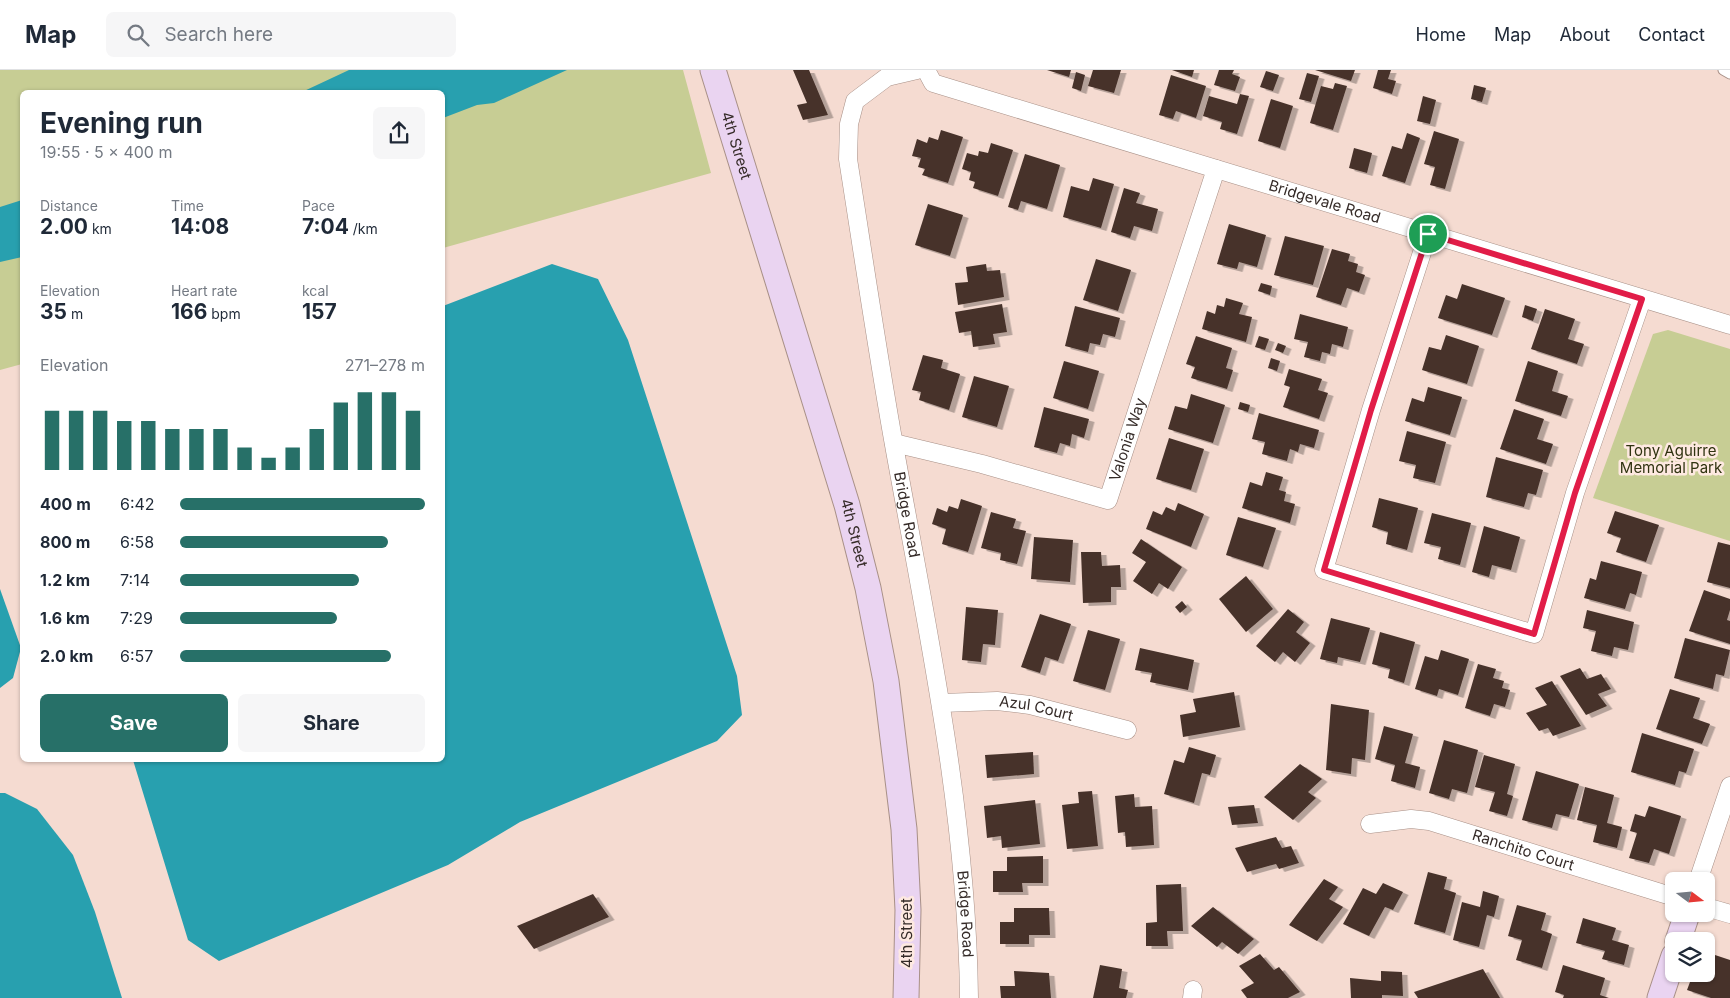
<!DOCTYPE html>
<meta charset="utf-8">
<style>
body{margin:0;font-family:Inter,sans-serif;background:#f6f6f7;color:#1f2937;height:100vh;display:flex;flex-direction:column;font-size:19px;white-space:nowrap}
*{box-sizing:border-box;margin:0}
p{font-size:16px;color:#747a83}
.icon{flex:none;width:28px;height:28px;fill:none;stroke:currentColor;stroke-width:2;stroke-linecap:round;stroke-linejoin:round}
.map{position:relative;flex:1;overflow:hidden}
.panel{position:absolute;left:20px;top:20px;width:425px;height:672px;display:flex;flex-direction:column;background:#fff;border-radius:8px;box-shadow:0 1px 4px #0004}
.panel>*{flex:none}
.needle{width:32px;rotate:106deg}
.controls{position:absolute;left:1665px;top:802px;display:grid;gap:10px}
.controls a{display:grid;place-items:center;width:50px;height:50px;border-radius:8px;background:#fff;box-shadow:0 1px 4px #0004;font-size:25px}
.pin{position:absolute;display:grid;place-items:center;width:42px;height:42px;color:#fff;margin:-21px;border:2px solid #fff;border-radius:50%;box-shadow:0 1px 5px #0007}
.round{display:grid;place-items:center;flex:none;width:52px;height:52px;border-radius:8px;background:#f6f6f7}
.summary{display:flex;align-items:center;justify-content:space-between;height:85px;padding:0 20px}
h1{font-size:28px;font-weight:700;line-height:38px}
.figures{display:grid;grid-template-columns:repeat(3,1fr);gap:8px;height:85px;padding:5px 20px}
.figures div{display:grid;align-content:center}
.figures b{font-size:21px;font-weight:700}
.figures small{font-size:14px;font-weight:400}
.figures p{font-size:14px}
.chart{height:140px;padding:10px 20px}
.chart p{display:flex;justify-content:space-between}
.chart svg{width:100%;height:90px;margin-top:5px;stroke:#277068;stroke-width:6}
.button{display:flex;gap:10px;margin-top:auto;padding:10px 20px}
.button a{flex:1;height:58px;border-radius:8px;background:#277068;color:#fff;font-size:20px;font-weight:700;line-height:58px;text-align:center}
.button a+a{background:#f6f6f7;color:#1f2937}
ul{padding:0 20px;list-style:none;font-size:16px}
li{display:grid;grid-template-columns:80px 60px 1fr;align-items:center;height:38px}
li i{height:12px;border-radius:6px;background:#277068}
header{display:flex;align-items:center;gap:30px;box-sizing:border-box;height:70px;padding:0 25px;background:#fff;border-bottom:1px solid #e0e1e3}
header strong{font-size:24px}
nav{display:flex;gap:28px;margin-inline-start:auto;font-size:18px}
.search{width:350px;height:45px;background:#f6f6f7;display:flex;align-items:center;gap:12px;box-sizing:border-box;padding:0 18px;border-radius:8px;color:#747a83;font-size:19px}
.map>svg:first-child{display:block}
</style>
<header>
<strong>Map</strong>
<div class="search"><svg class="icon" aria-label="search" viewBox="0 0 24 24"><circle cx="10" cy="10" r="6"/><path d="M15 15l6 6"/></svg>Search here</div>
<nav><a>Home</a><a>Map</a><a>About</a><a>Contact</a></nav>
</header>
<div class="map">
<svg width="1730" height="928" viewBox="0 0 1730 928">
<defs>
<filter id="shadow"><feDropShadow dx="5.5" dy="3" stdDeviation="0" flood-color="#0004"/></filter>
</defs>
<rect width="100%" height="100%" fill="#f5dbd1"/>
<g fill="#c7cd94">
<path d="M0 0H683L711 103 443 178 442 22H22V294L0 300Z"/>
<path d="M1668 260 1730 279V471L1593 428 1653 264Z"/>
</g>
<g fill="#28a0af">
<path d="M349 0H567L494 33 477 35 443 48 442 22H302Z"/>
<path d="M22 130V187L0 192V137Z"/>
<path d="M552 194 598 209 628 270 737 606 742 645 717 671 520 752 448 795 219 891 188 870 133 690H442L443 236Z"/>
<path d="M0 519 21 578 13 608 0 618Z"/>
<path d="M0 723H5L37 739 73 785 95 842 122 928H0Z"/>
</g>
<g fill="#47332b" filter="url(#shadow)">
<path d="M793 0H809L828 45 803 50 797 35 807 33Z"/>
<path d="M1047 0H1071L1069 7Z"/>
<path d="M1093 0H1121L1114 23 1088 16Z"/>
<path d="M1172 0H1194L1192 7Z"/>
<path d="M1219 0H1234L1232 4 1240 7 1235 21 1214 15Z"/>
<path d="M1315 0H1355L1351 11Z"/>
<path d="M1378 0H1391L1388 9 1396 11 1392 24 1373 18Z"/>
<path d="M1266 1 1279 5 1273 21 1260 17Z"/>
<path d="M1076 2 1085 5 1081 21 1072 18Z"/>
<path d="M1307 3 1319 6 1311 32 1299 29Z"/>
<path d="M1171 5 1206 16 1196 48 1176 41 1173 49 1159 45Z"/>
<path d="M1335 13 1347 16 1333 60 1310 53 1321 16 1333 19Z"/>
<path d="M1474 15 1486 18 1482 32 1471 29Z"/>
<path d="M1240 24 1249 26 1237 64 1220 59 1222 52 1203 46 1209 26 1237 34Z"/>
<path d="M1423 26 1436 30 1430 54 1417 51Z"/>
<path d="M1271 29 1293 36 1280 78 1258 71Z"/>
<path d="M941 60 963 67 948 113 922 105 925 99 918 97 921 88 912 86 917 69 927 73 929 67 938 70Z"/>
<path d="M1434 61 1459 69 1445 119 1430 115 1435 97 1424 94Z"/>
<path d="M1407 63 1420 68 1405 113 1382 106 1392 76 1402 79Z"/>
<path d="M991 73 1013 80 998 126 973 118 975 112 969 110 971 102 962 99 967 83 978 86 979 81 988 83Z"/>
<path d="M1354 78 1372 83 1367 103 1349 98Z"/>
<path d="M1025 84 1060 95 1047 139 1021 131 1018 140 1008 137Z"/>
<path d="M1093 108 1114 114 1101 158 1063 147 1071 116 1089 121Z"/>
<path d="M1124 118 1140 123 1136 133 1158 139 1152 161 1134 156 1130 168 1111 162Z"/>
<path d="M928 134 963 145 950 186 915 175Z"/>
<path d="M1229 154 1266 165 1257 197 1239 192 1237 199 1217 194Z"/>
<path d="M1285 166 1324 176 1313 215 1274 205Z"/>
<path d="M1332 179 1350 184 1348 191 1358 194 1356 202 1365 205 1359 222 1347 218 1341 235 1316 227Z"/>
<path d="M1096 189 1131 200 1118 241 1083 230Z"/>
<path d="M986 194 987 201 1000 200 1004 227 958 235 955 213 968 212 966 197Z"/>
<path d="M1261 213 1272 216 1270 225 1258 221Z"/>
<path d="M1462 214 1505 228 1492 265 1438 248 1446 225 1457 229Z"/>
<path d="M1226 228 1243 233 1239 244 1252 247 1246 272 1202 259 1207 241 1215 244 1217 235 1224 237Z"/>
<path d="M1002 234 1007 262 993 264 995 274 973 277 971 261 959 263 955 242Z"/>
<path d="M1525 235 1537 239 1533 251 1522 247Z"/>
<path d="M1075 236 1120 248 1115 267 1103 264 1100 275 1090 273 1088 282 1065 276Z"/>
<path d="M1545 239 1575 249 1568 269 1584 274 1577 294 1531 279Z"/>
<path d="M1300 244 1348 257 1343 277 1332 274 1330 284 1322 282 1320 291 1304 287 1308 272 1294 269Z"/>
<path d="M1446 265 1479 276 1467 314 1422 300 1429 277 1441 280Z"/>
<path d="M1196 266 1232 278 1226 298 1233 300 1227 319 1191 308 1195 297 1186 294Z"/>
<path d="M1259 266 1269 269 1265 280 1255 277Z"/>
<path d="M1278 273 1286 276 1283 283 1275 280Z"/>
<path d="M923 285 943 290 941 298 960 304 949 340 919 330 921 322 912 320Z"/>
<path d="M1271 288 1280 291 1277 301 1268 298Z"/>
<path d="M1064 291 1099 301 1088 339 1053 328Z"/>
<path d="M1528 291 1558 301 1552 321 1568 326 1561 346 1515 331Z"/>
<path d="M1289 299 1322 309 1318 320 1328 323 1319 349 1283 337 1290 317 1284 315Z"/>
<path d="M974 306 1009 316 997 357 962 347Z"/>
<path d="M1428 317 1462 327 1450 365 1405 351 1412 328 1424 332Z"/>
<path d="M1191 324 1225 335 1213 373 1168 359 1175 336 1187 339Z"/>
<path d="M1240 332 1250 335 1248 342 1238 339Z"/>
<path d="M1044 337 1089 349 1084 368 1072 364 1070 376 1060 373 1057 383 1034 377Z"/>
<path d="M1514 339 1544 349 1537 369 1553 374 1546 394 1500 379Z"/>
<path d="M1259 343 1319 360 1314 378 1300 374 1298 382 1290 379 1287 391 1262 384 1265 372 1252 369Z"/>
<path d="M1407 361 1446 372 1435 413 1413 408 1416 395 1399 391Z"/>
<path d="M1169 368 1204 379 1191 420 1156 409Z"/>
<path d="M1496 387 1543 400 1536 425 1528 423 1524 437 1486 427Z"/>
<path d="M1266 402 1283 407 1279 420 1286 422 1284 431 1295 434 1290 453 1242 438 1250 412 1262 416Z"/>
<path d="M1379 428 1418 438 1407 480 1386 474 1388 462 1372 457Z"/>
<path d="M961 429 982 436 968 482 942 474 946 459 932 454 937 438 947 442 949 436 958 439Z"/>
<path d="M1178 433 1204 444 1191 477 1146 459 1153 441 1162 445 1166 437 1175 441Z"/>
<path d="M1615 441 1659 455 1646 492 1616 482 1621 468 1607 463Z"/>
<path d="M991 442 1016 449 1013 458 1026 461 1017 494 1000 490 1001 483 981 478Z"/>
<path d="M1432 443 1471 453 1460 495 1438 489 1441 477 1424 473Z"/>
<path d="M1238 447 1276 458 1263 497 1226 485Z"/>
<path d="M1484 456 1520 467 1511 500 1492 495 1489 507 1472 502Z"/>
<path d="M1034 467 1073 470 1070 512 1031 509Z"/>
<path d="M1141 469 1182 497 1168 519 1159 513 1152 524 1133 511 1146 492 1132 483Z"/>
<path d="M1718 472 1730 475V518L1707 512Z"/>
<path d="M1081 482H1101L1102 496 1120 495 1121 517H1111V532L1083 533Z"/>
<path d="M1601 491 1642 502 1636 525 1630 523 1625 539 1584 528 1590 508 1596 510Z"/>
<path d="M1246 506 1273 539 1246 562 1219 529Z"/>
<path d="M1704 520 1730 529V540L1727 550 1730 551V574L1689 561Z"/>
<path d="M1182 531 1187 537 1180 543 1175 537Z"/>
<path d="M966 537 998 540 995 575 983 574 981 592 962 590Z"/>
<path d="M1288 539 1304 552 1296 562 1310 573 1295 592 1283 582 1275 592 1256 576Z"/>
<path d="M1587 540 1634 552 1628 580 1614 577 1612 586 1591 581 1596 561 1583 558Z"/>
<path d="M1040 544 1071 554 1058 591 1045 587 1040 603 1021 597Z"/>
<path d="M1331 548 1370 558 1360 592 1338 587 1337 593 1320 589Z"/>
<path d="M1088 560 1120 569 1105 620 1073 611Z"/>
<path d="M1380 562 1415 572 1404 613 1388 608 1390 599 1372 594Z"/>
<path d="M1685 568 1730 580 1724 606 1716 604 1713 619 1674 608Z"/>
<path d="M1140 578 1194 590 1188 620 1150 612 1152 603 1135 600Z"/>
<path d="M1441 580 1469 589 1458 625 1439 619 1437 626 1415 619 1425 586 1438 590Z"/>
<path d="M1478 594 1496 599 1493 608 1504 611 1502 618 1510 620 1505 637 1494 634 1490 646 1465 638Z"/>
<path d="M1580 598 1587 609 1601 604 1611 619 1598 624 1607 636 1586 645 1560 606Z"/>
<path d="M1552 611 1581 656 1553 666 1548 658 1539 661 1526 643 1547 635 1535 618Z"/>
<path d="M1670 619 1700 628 1693 648 1710 654 1702 674 1656 659Z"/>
<path d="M1234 622 1240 657 1183 667 1180 645 1196 642 1193 629Z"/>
<path d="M1331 634 1369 640 1365 690 1352 688 1351 704 1326 700Z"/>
<path d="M1384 656 1413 664 1405 693 1420 697 1415 718 1391 711 1395 695 1375 689Z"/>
<path d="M1642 663 1694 679 1686 703 1679 701 1675 715 1631 702Z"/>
<path d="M1444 670 1478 680 1467 723 1452 719 1449 729 1429 723Z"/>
<path d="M1189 677 1216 685 1210 705 1202 703 1194 733 1164 724 1174 690 1184 693Z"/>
<path d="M1033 682 1034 704 987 708 985 685Z"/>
<path d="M1484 685 1515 694 1507 724 1513 726 1507 746 1489 741 1495 722 1475 717Z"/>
<path d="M1300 694 1322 709 1308 722 1316 728 1293 750 1264 727Z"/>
<path d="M1536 701 1579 714 1569 747 1556 744 1552 758 1522 750Z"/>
<path d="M1585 717 1614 725 1607 753 1622 757 1617 778 1593 772 1597 755 1577 750Z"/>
<path d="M1092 721 1098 776 1067 779 1062 735 1079 733 1078 722Z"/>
<path d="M1134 724 1135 737 1152 736 1154 775 1126 777 1125 762 1118 763 1115 726Z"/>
<path d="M1035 730 1040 774 1002 778 1001 766 987 768 984 736Z"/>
<path d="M1254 735 1258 753 1232 755 1228 737Z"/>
<path d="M1649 736 1681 746 1669 784 1654 779 1649 793 1629 788 1637 763 1630 761 1635 744 1645 747Z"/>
<path d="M1276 767 1282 778 1291 776 1299 793 1279 799 1276 794 1247 802 1235 778Z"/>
<path d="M1043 786V813H1022L1023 822H993V801H1007V787Z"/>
<path d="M1428 802 1447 807 1444 819 1456 823 1445 863 1414 854Z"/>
<path d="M1324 809 1338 817 1329 829 1343 837 1317 871 1289 855Z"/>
<path d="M1383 813 1403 822 1393 840 1385 837 1369 866 1343 854 1363 818 1376 824Z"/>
<path d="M1181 814 1183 861H1167L1168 876H1146V853L1157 852 1156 815Z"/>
<path d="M1483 821 1499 826 1494 847 1487 845 1479 877 1453 870 1462 832 1480 837Z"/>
<path d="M593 824 609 847 534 879 517 856Z"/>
<path d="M1517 835 1546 843 1541 860 1552 864 1542 898 1516 890 1522 870 1508 866Z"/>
<path d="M1213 837 1254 869 1238 884 1222 872 1217 877 1191 856Z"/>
<path d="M1014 838H1049L1050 865H1029V874H1000V852H1014Z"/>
<path d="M1583 848 1616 858 1612 870 1629 875 1624 895 1602 889 1605 881 1576 873Z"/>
<path d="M1706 882 1730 890V928H1711L1687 920 1693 904H1706Z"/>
<path d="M1260 884 1274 900 1279 897 1300 922 1288 928H1247L1241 920 1254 913 1239 896Z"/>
<path d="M1100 895 1122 899 1119 918 1128 920 1126 928H1093Z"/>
<path d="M1563 895 1605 908 1600 925 1609 928H1563L1564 925 1555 922Z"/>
<path d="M1483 899 1500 928H1418L1414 922Z"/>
<path d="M1014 901 1049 903 1051 928H1001L1000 916H1015Z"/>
<path d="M1381 901 1402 902 1403 926 1382 925V928H1351L1350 908 1381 911Z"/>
</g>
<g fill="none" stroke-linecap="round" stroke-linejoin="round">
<g stroke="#a89087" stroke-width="11">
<path id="lane" d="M1723 0 1730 4"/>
</g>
<g stroke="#a89087" stroke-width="19">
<g id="street">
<path id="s1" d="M917 0 887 7 855 31 849 54 848 89C863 184 877 280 894 375 927 559 967 741 969 928"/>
<path id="s2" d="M926 0 933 13 1730 255"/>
<path d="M1428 164 1371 340 1324 500 1534 564 1575 423 1642 229"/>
<path id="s3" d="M894 373 982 394 1108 430 1216 99"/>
<path id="s4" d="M942 633 997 631 1030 635 1127 660"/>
<path id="s5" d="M1370 754 1411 749 1429 751 1674 827"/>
<path d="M1698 811 1730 716"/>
<path d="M1706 837 1730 844"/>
<path d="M1192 928 1193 920"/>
</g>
</g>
<g stroke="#a89087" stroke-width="27">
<g id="secondary">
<path id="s6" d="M713 0 847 435 868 518 886 611 904 759 908 840 906 928"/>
<path d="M1678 871 1687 844"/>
<path d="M1660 928 1674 886"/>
</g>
</g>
<use href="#lane" stroke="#fff" stroke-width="9"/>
<use href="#street" stroke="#fff" stroke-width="18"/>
<use href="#secondary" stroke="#ead4f1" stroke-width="25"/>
</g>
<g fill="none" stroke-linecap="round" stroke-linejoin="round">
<g stroke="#fff" stroke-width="10">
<path id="route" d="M1428 164 1642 229 1575 423 1534 564 1324 500 1371 340Z"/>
</g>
<use href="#route" stroke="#e11d48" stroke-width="6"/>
</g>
<g text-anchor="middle" stroke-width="5" stroke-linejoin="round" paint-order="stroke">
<g font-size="15" fill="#352b28" stroke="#fee9e1">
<text dy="5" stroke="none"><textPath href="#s6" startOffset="79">4th Street</textPath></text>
<text dy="5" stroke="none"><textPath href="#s2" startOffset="424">Bridgevale Road</textPath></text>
<text dy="5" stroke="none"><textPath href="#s3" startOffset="285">Valonia Way</textPath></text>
<text dy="5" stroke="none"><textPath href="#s1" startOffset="490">Bridge Road</textPath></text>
<text dy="5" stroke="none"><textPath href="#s6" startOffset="484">4th Street</textPath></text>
<text dy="5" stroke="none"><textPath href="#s4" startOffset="95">Azul Court</textPath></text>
<text dy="5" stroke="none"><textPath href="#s5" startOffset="158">Ranchito Court</textPath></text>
<text dy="5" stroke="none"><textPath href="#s1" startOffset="894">Bridge Road</textPath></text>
<text transform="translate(907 863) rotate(-90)" y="5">4th Street</text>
</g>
<g font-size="15" fill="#303311" stroke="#fee9e1">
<text x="1671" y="386">Tony Aguirre<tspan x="1671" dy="17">Memorial Park</tspan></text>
</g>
</g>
</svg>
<div class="controls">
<a><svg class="needle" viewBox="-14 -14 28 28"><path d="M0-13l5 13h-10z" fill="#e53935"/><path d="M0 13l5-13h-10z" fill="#747a83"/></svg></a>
<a><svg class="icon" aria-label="layers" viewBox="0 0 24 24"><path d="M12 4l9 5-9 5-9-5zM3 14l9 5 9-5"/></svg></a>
</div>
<div class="pin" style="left:1428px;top:164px;background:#1e9e55"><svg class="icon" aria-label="arrive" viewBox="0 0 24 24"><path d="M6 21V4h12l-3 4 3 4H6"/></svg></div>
<section class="panel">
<div class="summary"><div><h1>Evening run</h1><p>19:55 · 5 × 400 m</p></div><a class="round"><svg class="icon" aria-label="share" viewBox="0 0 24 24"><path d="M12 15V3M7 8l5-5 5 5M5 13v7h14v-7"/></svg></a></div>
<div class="figures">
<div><p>Distance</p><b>2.00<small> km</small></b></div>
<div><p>Time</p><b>14:08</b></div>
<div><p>Pace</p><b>7:04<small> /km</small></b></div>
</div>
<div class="figures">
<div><p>Elevation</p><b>35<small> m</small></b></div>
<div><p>Heart rate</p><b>166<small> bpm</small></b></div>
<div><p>kcal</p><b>157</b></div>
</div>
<div class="chart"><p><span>Elevation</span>271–278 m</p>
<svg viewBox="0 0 160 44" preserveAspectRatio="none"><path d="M5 44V15M15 44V15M25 44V15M35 44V20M45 44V20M55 44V24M65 44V24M75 44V24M85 44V33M95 44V38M105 44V33M115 44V24M125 44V11M135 44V6M145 44V6M155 44V15"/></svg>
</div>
<ul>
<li><b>400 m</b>6:42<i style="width:100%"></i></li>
<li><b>800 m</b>6:58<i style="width:85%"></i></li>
<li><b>1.2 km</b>7:14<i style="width:73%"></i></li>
<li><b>1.6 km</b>7:29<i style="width:64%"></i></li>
<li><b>2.0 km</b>6:57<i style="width:86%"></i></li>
</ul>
<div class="button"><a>Save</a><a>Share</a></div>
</section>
</div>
